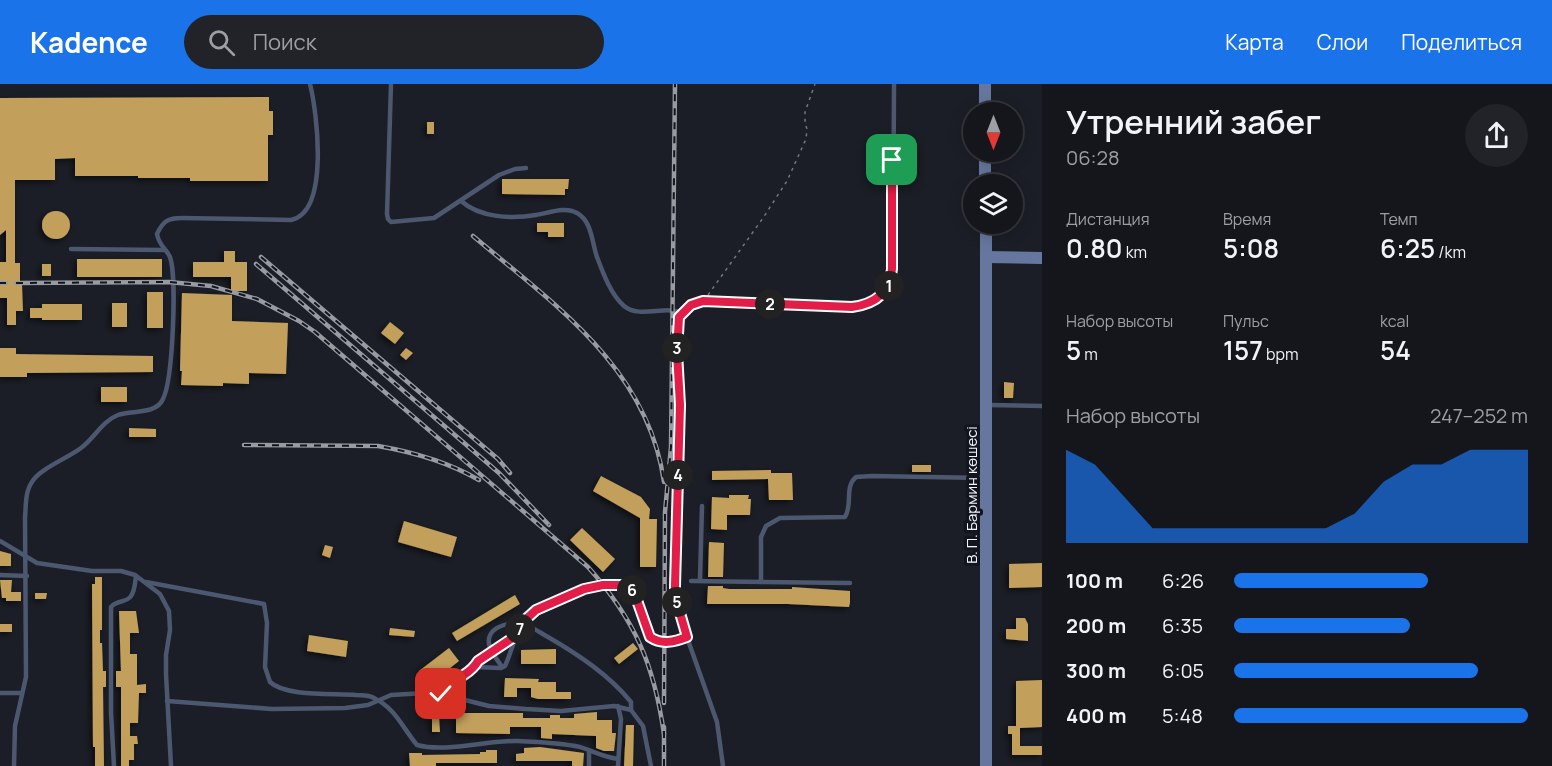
<!DOCTYPE html>
<html lang="ru">
<meta charset="utf-8">
<style>
body{margin:0;font-family:Manrope,sans-serif;background:#212329;color:#f1f3f6;height:100vh;display:flex;flex-direction:column;font-size:22px;white-space:nowrap}
*{box-sizing:border-box;margin:0}
p{font-size:20px;color:#9d9fa3}
.icon{flex:none;width:33px;height:33px;fill:none;stroke:currentColor;stroke-width:2;stroke-linecap:round;stroke-linejoin:round}
.map{position:relative;flex:1;overflow:hidden}
.panel{display:flex;flex-direction:column;background:#14161c;width:510px}
.panel>*{flex:none}
.needle{width:39px;rotate:180deg}
.buttons{position:absolute;left:963px;top:18px;display:grid;gap:12px}
.buttons a{display:grid;place-items:center;width:60px;height:60px;border-radius:50%;background:#14161c;box-shadow:0 3px 15px #0003,0 0 0 2px #33353b;font-size:30px}
.pin{position:absolute;display:grid;place-items:center;width:51px;height:51px;color:#fff;margin:-26px;border-radius:12px;box-shadow:0 3px 9px #0006}
.km{position:absolute;width:30px;height:30px;margin:-15px;border-radius:50%;background:#222;color:#fff;font-size:16px;line-height:30px;text-align:center}
.round{display:grid;place-items:center;flex:none;width:63px;height:63px;border-radius:32px;background:#212329}
.overview{display:flex;align-items:center;justify-content:space-between;height:102px;padding:0 24px}
h1{font-size:33px;font-weight:600;line-height:45px}
.metrics{display:grid;grid-template-columns:repeat(3,1fr);gap:9px;height:102px;padding:6px 24px}
.metrics div{display:grid;align-content:center}
.metrics b{font-size:26px;font-weight:600}
.metrics small{font-size:16px;font-weight:400}
.metrics p{font-size:16px}
.chart{height:168px;padding:12px 24px}
.chart p{display:flex;justify-content:space-between}
.chart svg{width:100%;height:108px;margin-top:6px;fill:#1a73e8;opacity:.7}
ul{padding:0 24px;list-style:none;font-size:20px}
li{display:grid;grid-template-columns:96px 72px 1fr;align-items:center;height:45px}
li i{height:15px;border-radius:8px;background:#1a73e8}
header{display:flex;align-items:center;gap:36px;box-sizing:border-box;height:84px;padding:0 30px;background:#1a73e8;color:#fff}
header strong{font-size:28px}
nav{display:flex;gap:33px;margin-inline-start:auto;font-size:21px}
.search{width:420px;height:54px;background:#212329;display:flex;align-items:center;gap:15px;box-sizing:border-box;padding:0 21px;border-radius:33px;color:#9d9fa3;font-size:22px}
main{display:flex;flex:1;min-height:0}
.map>svg:first-child{display:block}
</style>
<header>
<strong>Kadence</strong>
<div class="search"><svg class="icon" aria-label="search" viewBox="0 0 24 24"><circle cx="10" cy="10" r="6"/><path d="M15 15l6 6"/></svg>Поиск</div>
<nav><a>Карта</a><a>Слои</a><a>Поделиться</a></nav>
</header>
<main>
<div class="map">
<svg width="1042" height="682" viewBox="0 0 1042 682">
<defs>
<filter id="shadow"><feDropShadow dx="-2.5" dy="2.5" stdDeviation="3" flood-color="#0009"/></filter>
</defs>
<rect width="100%" height="100%" fill="#1b1e26"/>
<g fill="#c39f5b" filter="url(#shadow)">
<path d="M269 13V27H273V51H268V97H190V94H138V92H75V74L55 75V96H15V179H20V201L22 200 23 227H16V241H7V214H0V178H6V146L0 151V14Z"/>
<rect x="427" y="38" width="7" height="12"/>
<path d="M502 95H569L568 105H565V111L502 110Z"/>
<circle cx="56" cy="141" r="14"/>
<path d="M537 139H564V153H548V148H537Z"/>
<path d="M224 167H235V178H247V207H231V193H193V178H224Z"/>
<rect x="77" y="175" width="85" height="18"/>
<rect x="42" y="180" width="9" height="12"/>
<rect x="147" y="208" width="16" height="36"/>
<path d="M182 209 232 211V237L288 239 286 290 249 289V300L223 299V302L181 301 182 287H180Z"/>
<rect x="112" y="219" width="15" height="24"/>
<path d="M42 220H82V236H42V234H30V224H42Z"/>
<path d="M390 238 404 249 395 260 381 249Z"/>
<path d="M0 264H16V270L153 272V288L27 289V293H0Z"/>
<path d="M406 264 413 269 406 276 400 271Z"/>
<path d="M1004 298 1014 299 1013 314H1004Z"/>
<rect x="101" y="303" width="26" height="15"/>
<path d="M129 344 156 345V353H129Z"/>
<rect x="912" y="381" width="19" height="7"/>
<path d="M771 386V389H792L793 416H769L768 395 712 396V387Z"/>
<path d="M601 392 641 413 650 425 649 435H657L656 483H640V434L593 407Z"/>
<path d="M729 411H749L748 415H751L750 431H727V446L711 445 712 413 729 414Z"/>
<path d="M404 437 457 453 451 473 398 458Z"/>
<path d="M582 444 615 475 603 488 570 456Z"/>
<path d="M709 458 724 459 723 493H708Z"/>
<path d="M325 461 333 463 330 474 322 471Z"/>
<path d="M0 467 11 470V482H0Z"/>
<path d="M1042 479V503L1009 504V480Z"/>
<path d="M95 493H102V546H100V559H102L103 587H106V603H103L104 682H95V663H93L92 500H95Z"/>
<path d="M0 496H12L11 508H21V517H6V514H2Z"/>
<path d="M708 502H723V504L729 505H792V503L850 507V519L849 523 788 520H707Z"/>
<path d="M35 509H47L46 515H35Z"/>
<path d="M515 511 520 520 457 557 452 549Z"/>
<path d="M119 527H136L139 549H130V570H137V601L146 600V609H139L138 639H130V652H137L138 660H134V676H129V682H121V603H116V587H121Z"/>
<path d="M1016 534H1025L1028 540V557L1006 555V545H1016Z"/>
<rect x="0" y="540" width="12" height="8"/>
<path d="M390 544 415 547 414 553 389 551Z"/>
<path d="M309 551 348 557 346 573 307 567Z"/>
<path d="M633 559 638 565 619 580 614 574Z"/>
<path d="M449 564 459 577 430 600 419 587Z"/>
<path d="M556 565V580H521V566Z"/>
<path d="M505 594 539 595 538 598H556V608H571V615H538L531 613V604H517V613H504Z"/>
<path d="M1042 596V643L1020 644V662H1042V671H1012V650H1008V642H1016V597Z"/>
<path d="M597 628V636H612V649H616L614 667H604L596 664V652L552 650V655L541 654V643H510V650L456 649V629H523V634H550V631H560V634H574V630Z"/>
<path d="M432 631H439L440 648H432Z"/>
<path d="M626 641H634L633 682H624Z"/>
<path d="M540 663 584 669 583 682H572V677H516V670L524 669V664Z"/>
<path d="M486 666H497V679H436V682H410L409 669H422V671L480 670V668H486Z"/>
</g>
<g fill="none" stroke-linecap="round" stroke-linejoin="round">
<path stroke="#74777e" stroke-width="1.5" stroke-dasharray="3 4.5" stroke-linecap="butt" d="M708 211 763 134 787 97 806 55 807 45 805 39V28L815 0"/>
<g stroke="#4c5770" stroke-width="4.5">
<path d="M391 0 387 130 388 135 391 138 434 134 499 91 515 85 526 84"/>
<path d="M461 117C480 134 512 135 536 131 549 129 565 122 577 129 592 137 592 159 597 173 603 189 611 211 624 222 640 235 665 221 682 229"/>
<path d="M71 165 165 166"/>
<path d="M988 321 1042 322"/>
<path d="M0 457 37 479 92 487H121L135 491 160 510 169 527 170 546 166 571V590L171 682"/>
<path d="M0 491 27 492"/>
<path d="M700 496 702 422"/>
<path d="M691 497 850 499"/>
<path d="M146 498 264 520 267 539 265 583 270 598C286 613 334 609 356 611 361 611 369 611 374 614 396 625 402 643 417 661 447 669 486 656 518 657 534 658 569 659 583 664 595 668 604 673 618 675"/>
<path d="M761 498V453L766 442 780 434 845 433C853 421 844 403 856 393L872 392 984 394"/>
<path d="M474 583 478 577 517 551"/>
<path d="M502 583C495 572 482 559 493 547 500 540 515 538 524 540 532 543 541 549 548 553 579 571 609 591 631 618V626"/>
<path d="M430 608 457 596 466 588 474 583 501 584 505 582C512 567 515 548 526 536 541 519 613 487 632 506 643 517 643 539 650 553 662 561 674 558 687 553"/>
<path d="M0 609H21"/>
<path d="M167 617 272 625 345 624 368 621 391 611 426 609 441 610 489 622 526 625 561 627 614 622 631 626 643 642 651 682"/>
<path d="M14 682 15 642 26 593 25 434C26 422 25 408 32 398 39 385 68 374 81 364 94 355 102 337 118 331 132 326 156 331 163 315 173 295 177 193 170 173 166 164 159 162 157 150 163 137 168 134 182 134L291 136C330 128 317 28 310 0"/>
<path d="M114 682 111 628V523C116 516 127 519 131 512 135 507 135 498 136 492"/>
<path d="M589 682V667"/>
<path d="M618 682 621 635 618 622"/>
<path d="M723 682 717 638 689 559 675 512 680 321 677 269 679 233 691 221 703 217 852 223C875 220 890 209 893 185L894 0"/>
</g>
<g stroke="#66779f" stroke-width="12">
<path d="M985 0V28"/>
<path d="M985 68V100"/>
<path d="M986 140V682"/>
<path d="M986 173 1042 174"/>
</g>
<g stroke="#989ba1" stroke-width="4.5">
<g id="rail">
<path d="M473 152C555 221 648 284 664 398"/>
<path d="M261 173 498 375 510 389"/>
<path d="M256 180 499 389 549 441"/>
<path d="M0 199H6"/>
<path d="M16 199 169 198 211 202 257 215 299 237 315 248 588 483C635 536 654 580 664 650"/>
<path d="M244 361 378 362C413 368 448 378 479 396"/>
<path d="M664 619 665 428 671 363 675 0"/>
<path d="M664 682V643"/>
</g>
</g>
<use href="#rail" stroke="#12151d" stroke-width="2" stroke-dasharray="7" stroke-linecap="butt"/>
</g>
<g fill="none" stroke-linecap="round" stroke-linejoin="round">
<g stroke="#fff" stroke-width="12">
<path id="route" d="M441 610 429 609C444 600 469 593 478 577L517 551 525 536 536 526 584 505 603 501H622L634 508 650 553C662 561 674 558 687 553L675 512V502L680 321 677 268 679 233 691 221 703 217 852 223C875 220 890 209 892 185V76"/>
</g>
<use href="#route" stroke="#e11d48" stroke-width="8"/>
</g>
<g text-anchor="middle" stroke-width="6" stroke-linejoin="round" paint-order="stroke">
<g font-size="15" fill="#f2f5fa" stroke="#12151d">
<text transform="translate(972 411) rotate(-90)" y="5">В. П. Бармин көшесі</text>
</g>
</g>
</svg>
<div class="buttons">
<a><svg class="needle" viewBox="-14 -14 28 28"><path d="M0-13l5 13h-10z" fill="#e53935"/><path d="M0 13l5-13h-10z" fill="#9d9fa3"/></svg></a>
<a><svg class="icon" aria-label="layers" viewBox="0 0 24 24"><path d="M12 4l9 5-9 5-9-5zM3 14l9 5 9-5"/></svg></a>
</div>
<div class="pin" style="left:892px;top:76px;background:#1e9e55"><svg class="icon" aria-label="arrive" viewBox="0 0 24 24"><path d="M6 21V4h12l-3 4 3 4H6"/></svg></div>
<div class="pin" style="left:441px;top:610px;background:#d93025"><svg class="icon" aria-label="check" viewBox="0 0 24 24"><path d="M5 12l5 5 9-10"/></svg></div>
<b class="km" style="left:889px;top:202px">1</b>
<b class="km" style="left:770px;top:220px">2</b>
<b class="km" style="left:677px;top:264px">3</b>
<b class="km" style="left:678px;top:391px">4</b>
<b class="km" style="left:677px;top:518px">5</b>
<b class="km" style="left:632px;top:506px">6</b>
<b class="km" style="left:520px;top:545px">7</b>
</div>
<section class="panel">
<div class="overview"><div><h1>Утренний забег</h1><p>06:28</p></div><a class="round"><svg class="icon" aria-label="share" viewBox="0 0 24 24"><path d="M12 15V3M7 8l5-5 5 5M5 13v7h14v-7"/></svg></a></div>
<div class="metrics">
<div><p>Дистанция</p><b>0.80<small> km</small></b></div>
<div><p>Время</p><b>5:08</b></div>
<div><p>Темп</p><b>6:25<small> /km</small></b></div>
</div>
<div class="metrics">
<div><p>Набор высоты</p><b>5<small> m</small></b></div>
<div><p>Пульс</p><b>157<small> bpm</small></b></div>
<div><p>kcal</p><b>54</b></div>
</div>
<div class="chart"><p><span>Набор высоты</span>247–252 m</p>
<svg viewBox="0 0 160 44" preserveAspectRatio="none"><path d="M0 44V6L10 12L20 25L30 38L40 38L50 38L60 38L70 38L80 38L90 38L100 32L110 19L120 12L130 12L140 6L150 6L160 6V44z"/></svg>
</div>
<ul>
<li><b>100 m</b>6:26<i style="width:66%"></i></li>
<li><b>200 m</b>6:35<i style="width:60%"></i></li>
<li><b>300 m</b>6:05<i style="width:83%"></i></li>
<li><b>400 m</b>5:48<i style="width:100%"></i></li>
</ul>
</section>
</main>
